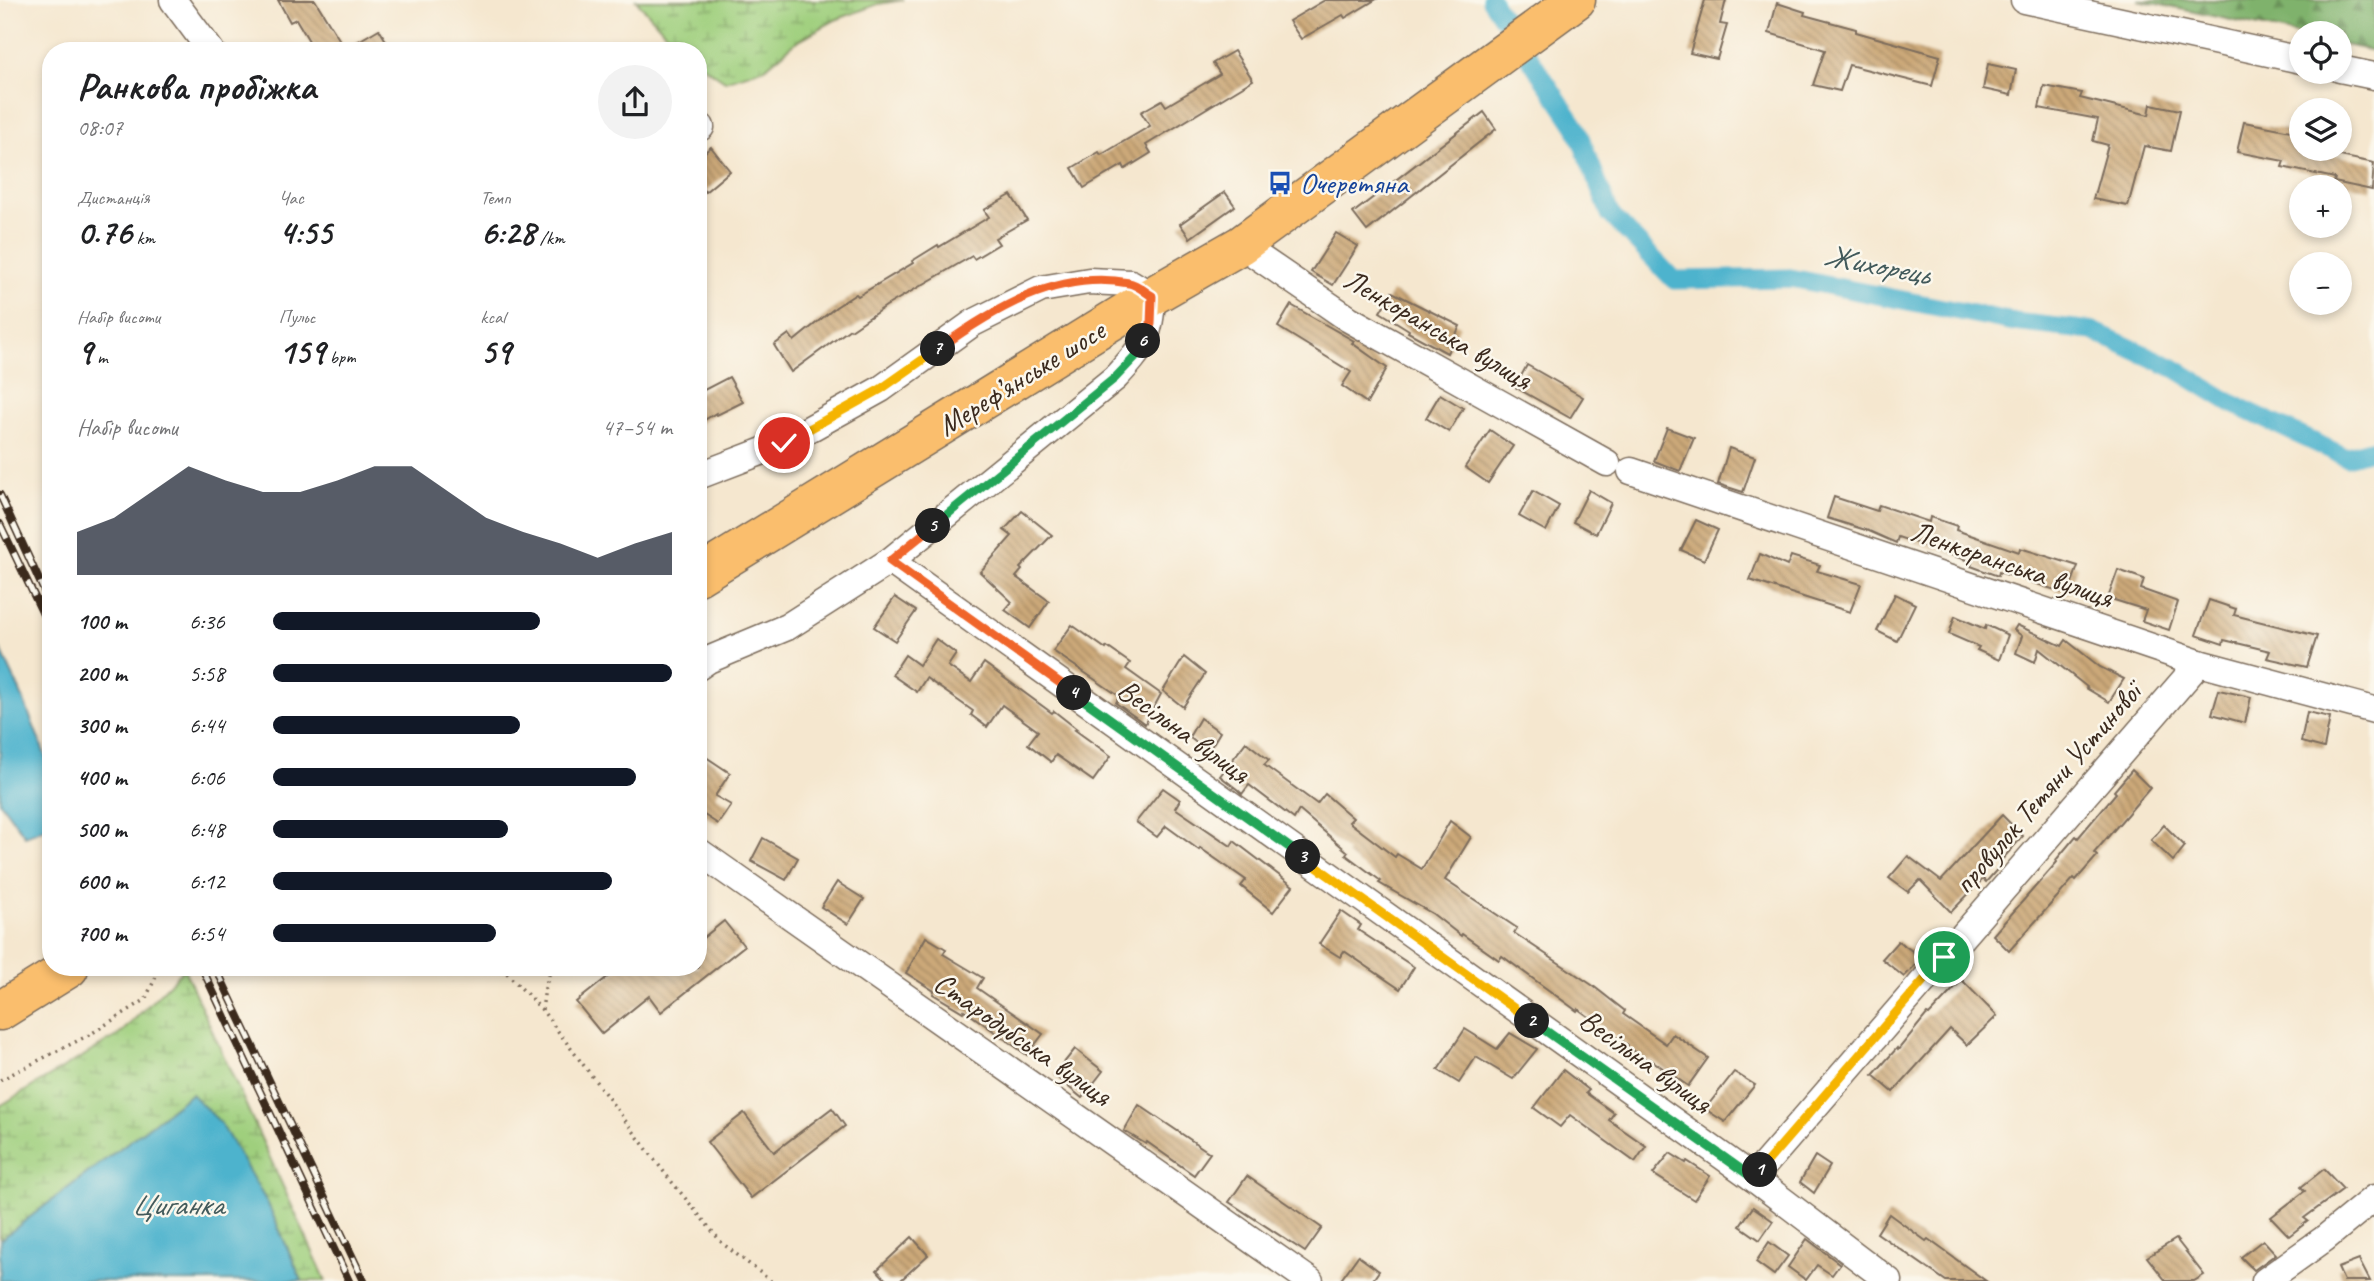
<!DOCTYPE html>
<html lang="uk">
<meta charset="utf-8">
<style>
body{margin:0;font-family:Caveat,sans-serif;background:#f2f2f2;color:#202124;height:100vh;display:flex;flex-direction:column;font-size:26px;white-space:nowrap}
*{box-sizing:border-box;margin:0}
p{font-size:23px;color:#757577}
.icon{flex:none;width:38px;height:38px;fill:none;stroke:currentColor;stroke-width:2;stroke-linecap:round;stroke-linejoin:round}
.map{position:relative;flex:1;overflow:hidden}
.panel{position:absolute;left:42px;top:42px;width:665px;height:934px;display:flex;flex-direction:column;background:#fff;border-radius:28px;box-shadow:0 4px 10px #0003}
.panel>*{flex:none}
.tools{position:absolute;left:2289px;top:21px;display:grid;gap:14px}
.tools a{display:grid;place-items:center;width:63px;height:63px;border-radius:50%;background:#fff;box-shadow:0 4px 10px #0003;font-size:35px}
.pin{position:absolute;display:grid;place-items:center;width:60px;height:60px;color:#fff;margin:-30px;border:4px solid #fff;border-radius:50%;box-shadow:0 2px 7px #0007}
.km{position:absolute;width:35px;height:35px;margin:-18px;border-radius:50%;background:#222;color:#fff;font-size:19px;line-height:35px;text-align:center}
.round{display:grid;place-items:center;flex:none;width:74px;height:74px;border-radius:37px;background:#f2f2f2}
.overview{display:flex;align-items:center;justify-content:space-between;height:119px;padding:0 35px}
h1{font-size:38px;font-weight:600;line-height:52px}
.stats{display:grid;grid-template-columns:repeat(3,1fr);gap:10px;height:119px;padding:7px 35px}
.stats div{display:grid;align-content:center}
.stats b{font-size:35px;font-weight:600}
.stats small{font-size:19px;font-weight:400}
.stats p{font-size:19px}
.chart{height:196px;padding:14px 35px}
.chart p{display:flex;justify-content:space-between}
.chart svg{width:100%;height:126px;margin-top:7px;fill:#111827;opacity:.7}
ul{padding:0 35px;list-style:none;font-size:23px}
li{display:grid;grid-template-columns:112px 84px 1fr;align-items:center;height:52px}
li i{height:18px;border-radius:9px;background:#111827}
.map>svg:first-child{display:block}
</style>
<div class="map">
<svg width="2374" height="1281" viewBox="0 0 2374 1281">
<defs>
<pattern id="forest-firs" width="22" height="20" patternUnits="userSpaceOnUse" patternTransform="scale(1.75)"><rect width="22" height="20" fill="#7fb26c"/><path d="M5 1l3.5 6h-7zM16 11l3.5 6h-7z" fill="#699158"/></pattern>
<pattern id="wetland-marsh" width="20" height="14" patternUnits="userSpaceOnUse" patternTransform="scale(1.75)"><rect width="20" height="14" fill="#9fcf7d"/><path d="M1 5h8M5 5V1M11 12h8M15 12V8" fill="none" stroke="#83a866"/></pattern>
<pattern id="building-back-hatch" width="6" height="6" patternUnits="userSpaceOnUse" patternTransform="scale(1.75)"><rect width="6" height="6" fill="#cca979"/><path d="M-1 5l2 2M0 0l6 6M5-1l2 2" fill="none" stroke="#a78a63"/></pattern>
</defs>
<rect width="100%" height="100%" fill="#fbf7ec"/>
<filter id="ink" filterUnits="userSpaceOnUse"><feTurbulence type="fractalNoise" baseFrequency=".0143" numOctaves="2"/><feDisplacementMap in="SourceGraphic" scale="14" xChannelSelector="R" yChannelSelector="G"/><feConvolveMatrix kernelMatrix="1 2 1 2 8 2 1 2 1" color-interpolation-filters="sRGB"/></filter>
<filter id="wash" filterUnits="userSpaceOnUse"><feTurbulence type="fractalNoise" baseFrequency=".00686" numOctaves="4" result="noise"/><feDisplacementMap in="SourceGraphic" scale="28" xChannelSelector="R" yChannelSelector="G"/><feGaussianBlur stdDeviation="1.57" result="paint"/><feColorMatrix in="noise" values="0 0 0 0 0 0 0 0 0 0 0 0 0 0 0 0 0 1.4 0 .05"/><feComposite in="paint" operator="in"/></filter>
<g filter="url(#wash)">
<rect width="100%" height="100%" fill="#f5e7cf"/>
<path fill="url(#forest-firs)" stroke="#5d6e45" stroke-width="2" d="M2138 0H2374V51L2340 44V33H2301V35Z"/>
<g fill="url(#wetland-marsh)" stroke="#6d7c4e" stroke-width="2">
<path d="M636 0H903L878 4 835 20 797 41 765 68 725 81 698 63V51H682Z"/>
<path d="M184 969 326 1281H302L268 1204 191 1094 0 1240V1106L120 1034Z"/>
</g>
<g fill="#4eb3cd" stroke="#446e76" stroke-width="2">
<path d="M0 648 20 691 51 770V826L25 836 0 802Z"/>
<path d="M191 1094 220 1122 268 1204 302 1281H0V1240Z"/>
</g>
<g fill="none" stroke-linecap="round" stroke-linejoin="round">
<path stroke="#4eb3cd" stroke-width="19" d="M1491 0 1576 127 1610 214 1674 280 1791 278 2014 322 2093 331 2174 368 2231 403 2346 457 2374 449"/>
</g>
<g id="blocks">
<g fill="url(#building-back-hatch)">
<path d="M278 0H315L345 49 379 29 392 51H315L296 19 290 22Z"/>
<path d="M1325 0H1375L1345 18 1343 15 1301 39 1289 21Z"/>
<path d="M1705 0H1726L1720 24 1727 25 1717 59 1690 53Z"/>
<path d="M1777 3 1805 12 1804 15 1856 29V32L1940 56 1932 86 1849 65 1840 91 1813 85 1825 50 1769 33Z"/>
<path d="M1234 51 1253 80 1146 145 1151 153 1125 169 1123 165 1084 188 1072 168 1099 152 1101 155 1150 126 1141 112 1162 100 1166 106 1220 74 1213 63Z"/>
<path d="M1988 64 2016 70 2011 95 1983 89Z"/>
<path d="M2044 86 2082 93 2080 98 2149 115 2151 104 2180 110 2171 151 2144 146 2128 206 2093 199 2108 145 2093 141 2098 119 2039 108Z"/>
<path d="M1484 112 1496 129 1367 231 1353 213Z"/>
<path d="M2244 122 2301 133V149H2316V151L2374 163 2372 190 2334 182 2335 178 2282 167 2284 161 2237 152Z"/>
<path d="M711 147 730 171 705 192 698 184V158Z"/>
<path d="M1225 192 1235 206 1190 238 1180 224Z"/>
<path d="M1011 195 1027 220 995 238 999 244 974 259 972 256 886 306 851 330 850 329 791 372 774 345 789 334 794 341 836 307 856 294 858 296 913 263 912 261 938 245 939 247 989 217 984 210Z"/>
<path d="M1336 233 1358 246 1333 285 1311 272Z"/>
<path d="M1392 292 1460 326 1447 353 1408 332 1409 330 1380 312Z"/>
<path d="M1291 305 1354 341 1352 343 1387 368 1367 403 1342 386 1351 372 1278 327Z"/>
<path d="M1527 365 1583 397 1570 418 1515 387Z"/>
<path d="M729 377 743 402 717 415 716 413 698 424V393Z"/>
<path d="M1440 394 1463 408 1449 432 1426 418Z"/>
<path d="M1667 428 1694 438 1680 471 1654 461Z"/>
<path d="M1490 430 1513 446 1488 483 1465 467Z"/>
<path d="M1729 448 1755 457 1743 492 1718 484Z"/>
<path d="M1589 490 1611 503 1596 534 1573 522Z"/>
<path d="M1533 491 1559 506 1546 531 1519 516Z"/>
<path d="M1834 497 1877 511 1879 505 1929 522 1930 517 1957 526 1956 530 2019 552 2020 548 2078 566 2068 594 1999 572 1998 576 1971 566 1972 562 1898 537 1896 543 1869 531 1827 518Z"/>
<path d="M1022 511 1052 535 1020 568 1022 570 1016 577 1049 601 1030 628 1005 610 1012 602 980 572 1012 536 1004 530Z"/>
<path d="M1696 520 1718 530 1704 560 1681 550Z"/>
<path d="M1760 554 1787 566 1791 556 1820 565 1817 571 1861 584 1850 612 1750 580Z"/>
<path d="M2118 570 2144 579 2141 589 2178 602 2169 630 2142 621 2146 610 2108 598Z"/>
<path d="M1895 594 1915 604 1897 641 1877 631Z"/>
<path d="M895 597 916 611 895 641 874 627Z"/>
<path d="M2209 600 2236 609 2234 615 2317 636 2307 667 2267 658 2270 651 2224 640 2223 644 2196 635Z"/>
<path d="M1955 616 1985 629 1986 625 2008 635 1999 660 1977 650 1979 647 1949 634Z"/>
<path d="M1072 625 1106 649 1107 647 1130 663 1126 669 1161 694 1145 724 1116 703 1119 696 1053 651Z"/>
<path d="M2017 625 2062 646 2066 640 2100 667 2124 679 2109 702 2086 688 2087 687 2039 649 2035 662 2016 653 2022 636 2014 630Z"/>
<path d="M936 639 956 654 948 666 971 682 984 663 1052 713 1054 711 1077 729 1075 730 1111 756 1093 781 1056 755 1051 762 1028 744 1038 731 1002 705 987 727 971 715 973 711 926 678 917 692 892 675 905 655 919 665Z"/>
<path d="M1184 657 1205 674 1183 707 1163 691Z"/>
<path d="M2219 690 2251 697 2245 723 2212 714Z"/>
<path d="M2307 712 2330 717 2324 748 2301 742Z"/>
<path d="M1200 718 1220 732 1208 752 1189 737Z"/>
<path d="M1246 742 1269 760 1264 765 1317 804 1325 794 1353 818 1349 822 1395 857 1397 854 1422 869 1450 821 1471 837 1445 880 1517 928 1514 933 1592 985 1625 1011 1623 1014 1666 1044 1673 1034 1708 1058 1688 1086 1650 1059 1649 1061 1627 1047 1628 1045 1578 1009 1577 1011 1502 956 1499 960 1462 934 1461 936 1433 914 1379 883 1381 881 1346 855 1348 852 1299 810 1294 819 1249 785 1242 794 1238 790 1220 776Z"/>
<path d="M706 757 730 773 715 796 731 805 718 824 698 811V769Z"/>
<path d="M2132 770 2150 788 2094 853 2097 856 2076 880 2074 878 2009 951 1993 935 2057 862 2056 860 2076 836 2078 838 2116 793 2114 791Z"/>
<path d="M1163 788 1180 800 1175 808 1231 846 1234 841 1293 886 1273 912 1241 886 1246 880 1200 848 1199 850 1166 826 1157 837 1136 822Z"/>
<path d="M2002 815 2023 836 1999 863 2001 865 1986 882 1983 879 1951 912 1920 880 1908 892 1889 878 1908 856 1941 881Z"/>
<path d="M2164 825 2185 846 2173 861 2151 840Z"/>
<path d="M763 838 798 858 786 880 751 861Z"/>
<path d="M837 882 864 899 848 924 821 907Z"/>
<path d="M1341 911 1361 925 1358 930 1414 967 1400 989 1344 951 1340 957 1319 944Z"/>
<path d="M724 921 744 946 661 1012 649 996 602 1034 576 1002 619 968H698V942Z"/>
<path d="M926 937 946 949 943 954 983 978 977 988 1043 1034 1027 1055 964 1010 963 1012 933 994 934 991 906 973Z"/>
<path d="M1898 941 1922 958 1904 977 1882 959Z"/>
<path d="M1962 980 1997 1016 1967 1045 1950 1029 1893 1092 1873 1075 1897 1048 1898 1050 1927 1014 1929 1015Z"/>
<path d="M1465 1029 1497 1049 1510 1033 1537 1049 1513 1079 1476 1057 1459 1083 1438 1070Z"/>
<path d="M1075 1049 1103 1071 1082 1098 1054 1075Z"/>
<path d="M1563 1070 1589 1090 1586 1093 1614 1113 1609 1120 1646 1146 1635 1162 1570 1115 1560 1127 1534 1108Z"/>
<path d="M1734 1072 1755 1085 1725 1122 1705 1109Z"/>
<path d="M1139 1105 1210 1153 1194 1175 1147 1142 1146 1144 1124 1131Z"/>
<path d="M832 1108 845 1126 751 1198 707 1142 744 1113 774 1152Z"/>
<path d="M1670 1153 1686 1163 1687 1161 1710 1176 1694 1200 1653 1174Z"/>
<path d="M1815 1156 1830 1166 1814 1193 1800 1182Z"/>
<path d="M2324 1169 2343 1189 2304 1218 2308 1221 2289 1236 2271 1217 2305 1191 2301 1187Z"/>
<path d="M1247 1176 1322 1228 1305 1252 1229 1202Z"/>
<path d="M1753 1207 1773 1221 1760 1240 1740 1226Z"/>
<path d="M1889 1214 1926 1241 1928 1239 1986 1281H1946L1877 1233Z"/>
<path d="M912 1237 928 1255 900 1281H887L877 1270Z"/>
<path d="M1807 1239 1840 1264 1832 1275 1817 1265 1806 1280 1788 1267Z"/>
<path d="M2176 1239 2204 1275 2194 1281H2166L2147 1257Z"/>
<path d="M2263 1240 2276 1254 2254 1270 2241 1257Z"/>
<path d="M1769 1242 1788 1256 1774 1275 1756 1262Z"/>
<path d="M1358 1256 1379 1271 1372 1281H1340Z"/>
<path d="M2359 1260 2370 1281H2344L2338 1268Z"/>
</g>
</g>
</g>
<g filter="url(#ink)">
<use href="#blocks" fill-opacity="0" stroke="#7c6c5c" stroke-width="2"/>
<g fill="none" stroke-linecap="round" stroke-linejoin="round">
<g stroke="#7c6c5c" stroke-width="29">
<g id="minor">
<path d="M173 0 211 51"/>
<path d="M2024 0 2301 60"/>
<path d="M2340 69 2374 76"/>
<path d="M698 128 701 127"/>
<path d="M1241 245 1349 319 1607 463"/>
<path d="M1631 471 2199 663 2374 710"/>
<path d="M698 476 784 443 881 389 973 323 1041 289 1089 281 1131 283 1152 296C1151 337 1143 348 1115 378L890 561 787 627 708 660 698 667"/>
<path d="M890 561 1753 1178 1889 1281"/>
<path d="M698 851 1310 1281"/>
<path d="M1753 1178 2199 663"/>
<path d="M2265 1281 2324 1239 2374 1198"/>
</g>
</g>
<g stroke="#7c6c5c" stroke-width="41">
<g id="highway">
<path d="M698 576 1152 296 1241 245 1576 0"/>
<path d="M0 1011 69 968"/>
</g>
</g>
<g stroke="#7c6c5c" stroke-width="3.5" stroke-dasharray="2 5" stroke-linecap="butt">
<path d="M502 968 542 1010 667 1176 722 1243 771 1281"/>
<path d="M542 1010 545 988 551 968"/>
<path d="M0 1080 89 1035 145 1000 160 968"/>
</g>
<use href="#minor" stroke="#fff" stroke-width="26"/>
<use href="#highway" stroke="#fabe6d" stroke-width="38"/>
<g stroke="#3b2a1e" stroke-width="8">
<g id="rail">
<path d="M0 495 51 606"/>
<path d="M0 524 51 631"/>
<path d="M202 968 349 1281"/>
<path d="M216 968 364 1281"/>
</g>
</g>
<use href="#rail" stroke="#fbf7ec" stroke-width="5" stroke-dasharray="16" stroke-linecap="butt"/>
</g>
</g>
<g fill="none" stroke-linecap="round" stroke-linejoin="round" filter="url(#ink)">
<g stroke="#fff" stroke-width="14">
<path id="split-1" d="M1760 1170 1944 957"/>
</g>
<g stroke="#fff" stroke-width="14">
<path id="split-2" d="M1532 1021 1753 1178 1760 1170"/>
</g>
<g stroke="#fff" stroke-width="14">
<path id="split-3" d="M1303 857 1532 1021"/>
</g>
<g stroke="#fff" stroke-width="14">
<path id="split-4" d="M1074 693 1303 857"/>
</g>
<g stroke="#fff" stroke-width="14">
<path id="split-5" d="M933 526 890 561 1074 693"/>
</g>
<g stroke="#fff" stroke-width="14">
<path id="split-6" d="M933 526 1115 378 1137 355 1143 341"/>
</g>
<g stroke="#fff" stroke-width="14">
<path id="split-7" d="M938 349C992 310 1058 269 1129 283 1137 284 1145 292 1152 296L1151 324 1143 341"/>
</g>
<g stroke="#fff" stroke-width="14">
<path id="split-8" d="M784 443 881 389 938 349"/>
</g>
<use href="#split-1" stroke="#f5b400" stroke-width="9"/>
<use href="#split-2" stroke="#22a559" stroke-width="9"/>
<use href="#split-3" stroke="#f5b400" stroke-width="9"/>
<use href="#split-4" stroke="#22a559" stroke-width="9"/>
<use href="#split-5" stroke="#f0652b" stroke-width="9"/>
<use href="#split-6" stroke="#22a559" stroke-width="9"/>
<use href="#split-7" stroke="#f0652b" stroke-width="9"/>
<use href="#split-8" stroke="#f5b400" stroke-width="9"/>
</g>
<defs>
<g id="bus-bare" transform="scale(1.89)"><path d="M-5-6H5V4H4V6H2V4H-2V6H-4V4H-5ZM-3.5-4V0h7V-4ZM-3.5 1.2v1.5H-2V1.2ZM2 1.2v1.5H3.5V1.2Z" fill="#1a4fb4" stroke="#fbf7ec" stroke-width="2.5" paint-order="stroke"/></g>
</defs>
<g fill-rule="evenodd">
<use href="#bus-bare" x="1280" y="183"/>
</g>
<g text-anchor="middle" stroke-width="5" stroke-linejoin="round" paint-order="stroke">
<g font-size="30" fill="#164399" stroke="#fbf7ec" text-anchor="start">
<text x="1300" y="193">Очеретяна</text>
</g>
<g font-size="30" fill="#3b2a1e" stroke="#fbf7ec">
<text transform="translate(1438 329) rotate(30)" y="10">Ленкоранська вулиця</text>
<text transform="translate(1021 378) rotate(-32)" y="10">Мереф’янське шосе</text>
<text transform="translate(2012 564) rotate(19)" y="10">Ленкоранська вулиця</text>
<text transform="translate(1184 731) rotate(36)" y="10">Весільна вулиця</text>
<text transform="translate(2047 788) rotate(-49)" y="10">провулок Тетяни Устинової</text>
<text transform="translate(1023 1039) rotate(35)" y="10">Стародубська вулиця</text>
<text transform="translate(1646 1061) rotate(36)" y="10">Весільна вулиця</text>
</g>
<g font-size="32" font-style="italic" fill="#425a5b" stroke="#fbf7ec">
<text transform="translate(1877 264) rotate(11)" y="11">Жихорець</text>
<text x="177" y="1215">Циганка</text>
</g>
</g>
</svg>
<div class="tools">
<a><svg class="icon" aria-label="locate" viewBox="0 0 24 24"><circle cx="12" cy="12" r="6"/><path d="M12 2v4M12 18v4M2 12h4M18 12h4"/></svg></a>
<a><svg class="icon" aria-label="layers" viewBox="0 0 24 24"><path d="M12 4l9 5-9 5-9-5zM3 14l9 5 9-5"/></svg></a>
<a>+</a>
<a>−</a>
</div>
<div class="pin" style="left:1944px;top:957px;background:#1e9e55"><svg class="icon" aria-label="arrive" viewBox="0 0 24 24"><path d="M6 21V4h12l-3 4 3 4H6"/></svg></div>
<div class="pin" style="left:784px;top:443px;background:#d93025"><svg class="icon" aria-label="check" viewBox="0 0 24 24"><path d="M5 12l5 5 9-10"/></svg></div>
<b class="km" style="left:1760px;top:1170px">1</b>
<b class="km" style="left:1532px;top:1021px">2</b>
<b class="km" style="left:1303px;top:857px">3</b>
<b class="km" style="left:1074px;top:693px">4</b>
<b class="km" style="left:933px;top:526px">5</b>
<b class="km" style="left:1143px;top:341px">6</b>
<b class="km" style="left:938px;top:349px">7</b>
<section class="panel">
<div class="overview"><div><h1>Ранкова пробіжка</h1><p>08:07</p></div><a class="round"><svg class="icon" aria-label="share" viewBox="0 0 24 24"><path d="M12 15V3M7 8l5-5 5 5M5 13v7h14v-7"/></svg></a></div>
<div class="stats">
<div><p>Дистанція</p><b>0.76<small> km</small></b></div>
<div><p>Час</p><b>4:55</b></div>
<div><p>Темп</p><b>6:28<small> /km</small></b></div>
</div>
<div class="stats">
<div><p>Набір висоти</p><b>9<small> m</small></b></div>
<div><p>Пульс</p><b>159<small> bpm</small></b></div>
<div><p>kcal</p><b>59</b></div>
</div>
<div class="chart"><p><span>Набір висоти</span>47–54 m</p>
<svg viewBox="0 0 160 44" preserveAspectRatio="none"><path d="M0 44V29L10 24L20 15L30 6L40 11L50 15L60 15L70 11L80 6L90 6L100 15L110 24L120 29L130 33L140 38L150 33L160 29V44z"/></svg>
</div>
<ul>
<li><b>100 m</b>6:36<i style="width:67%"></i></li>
<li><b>200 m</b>5:58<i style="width:100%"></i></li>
<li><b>300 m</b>6:44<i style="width:62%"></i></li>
<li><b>400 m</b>6:06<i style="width:91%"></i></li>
<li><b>500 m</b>6:48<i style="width:59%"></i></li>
<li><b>600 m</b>6:12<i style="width:85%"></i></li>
<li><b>700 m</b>6:54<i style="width:56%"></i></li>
</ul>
</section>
</div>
